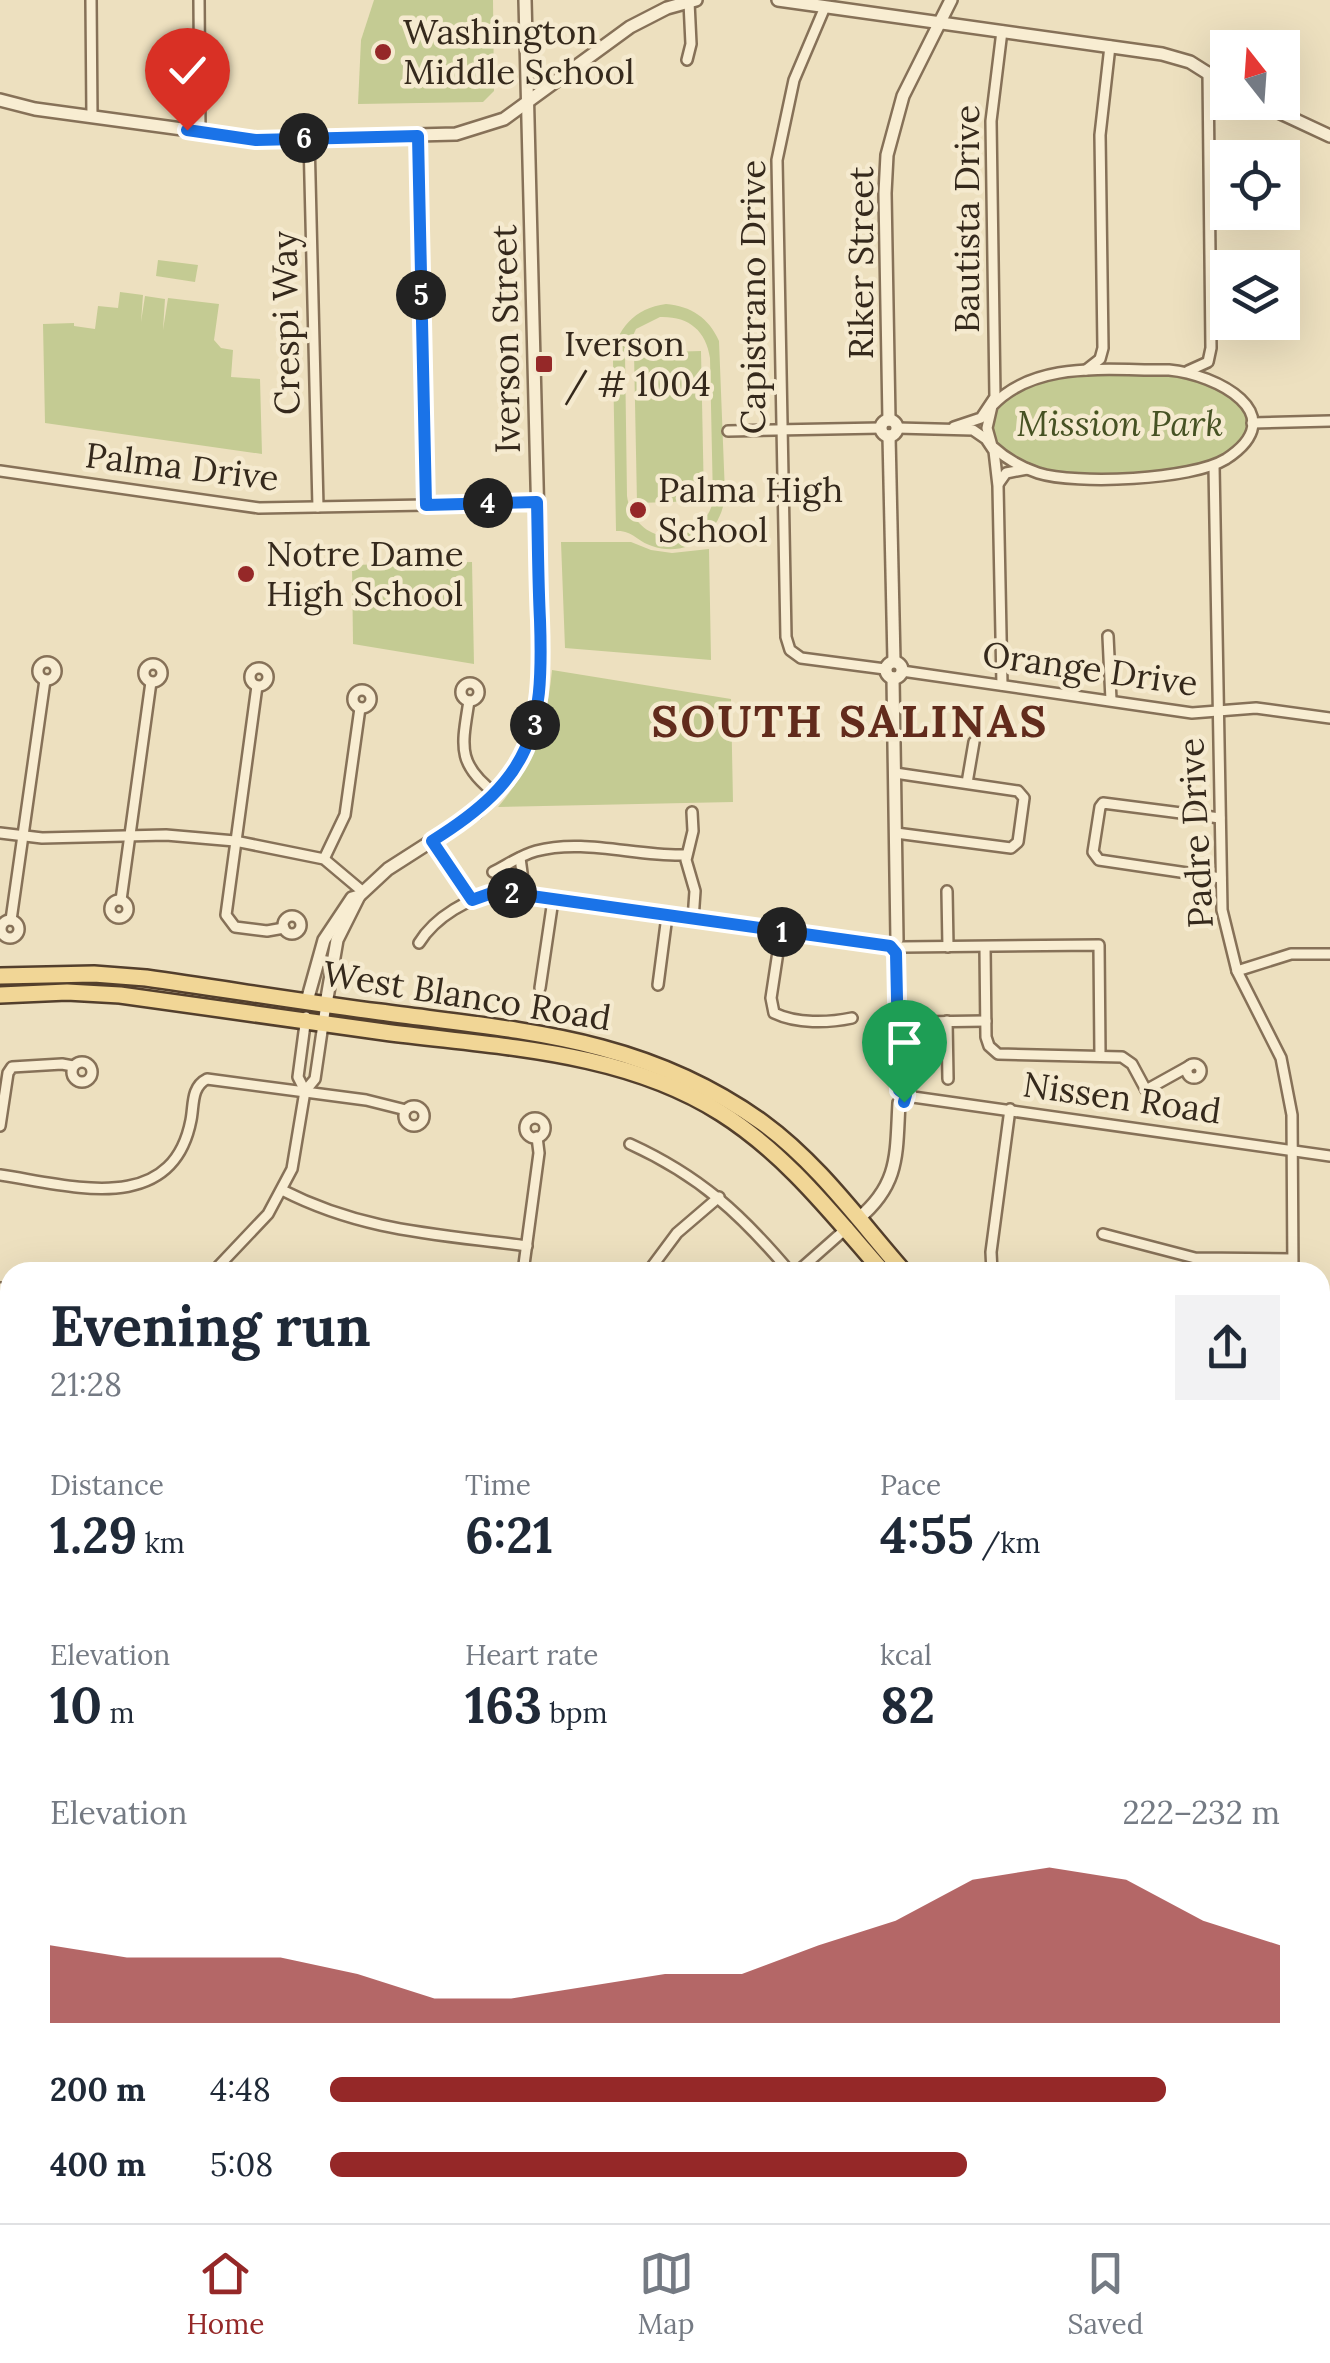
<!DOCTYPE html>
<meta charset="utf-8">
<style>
body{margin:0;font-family:Lora,serif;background:#f2f2f3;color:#1f2937;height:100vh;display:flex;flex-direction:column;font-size:38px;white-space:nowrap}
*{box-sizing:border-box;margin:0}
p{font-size:32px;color:#747a83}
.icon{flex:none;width:55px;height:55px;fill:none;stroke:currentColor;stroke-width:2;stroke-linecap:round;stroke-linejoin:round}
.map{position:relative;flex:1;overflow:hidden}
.panel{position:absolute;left:0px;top:1262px;width:1330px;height:962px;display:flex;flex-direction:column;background:#fff;border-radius:30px 30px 0 0;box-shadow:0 10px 40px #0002}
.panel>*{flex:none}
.needle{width:65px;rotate:343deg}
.fabs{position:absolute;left:1210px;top:30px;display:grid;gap:20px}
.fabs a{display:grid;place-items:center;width:90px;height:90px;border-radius:0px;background:#fff;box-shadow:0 10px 40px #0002;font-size:50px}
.pin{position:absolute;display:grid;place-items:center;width:85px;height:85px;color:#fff;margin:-102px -42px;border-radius:50% 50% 50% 0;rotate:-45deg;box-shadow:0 0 10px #0007}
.pin .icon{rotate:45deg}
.km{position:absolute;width:50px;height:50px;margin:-25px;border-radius:50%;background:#222;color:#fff;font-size:28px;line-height:50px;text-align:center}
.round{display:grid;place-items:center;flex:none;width:105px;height:105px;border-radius:0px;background:#f2f2f3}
.overview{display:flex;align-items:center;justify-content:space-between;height:170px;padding:0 50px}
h1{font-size:55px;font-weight:700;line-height:75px}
.metrics{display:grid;grid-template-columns:repeat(3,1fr);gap:15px;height:170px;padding:10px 50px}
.metrics div{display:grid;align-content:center}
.metrics b{font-size:50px;font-weight:700}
.metrics small{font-size:28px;font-weight:400}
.metrics p{font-size:28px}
.chart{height:280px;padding:20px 50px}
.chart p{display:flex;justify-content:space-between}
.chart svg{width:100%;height:180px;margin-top:10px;fill:#952828;opacity:.7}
ul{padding:0 50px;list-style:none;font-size:32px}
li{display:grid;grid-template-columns:160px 120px 1fr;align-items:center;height:75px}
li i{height:25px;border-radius:12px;background:#952828}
.tabs{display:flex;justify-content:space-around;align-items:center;height:140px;border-top:2px solid #e0e1e3;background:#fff;font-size:28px;color:#747a83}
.tabs a{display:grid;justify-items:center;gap:5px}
.tabs .active{color:#952828}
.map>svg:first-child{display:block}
</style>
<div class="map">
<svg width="1330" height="2223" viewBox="0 0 1330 2223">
<rect width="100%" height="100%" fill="#ede0bf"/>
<path fill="#e3dbac" d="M0 1703 10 1705V2215H1320V1906L1330 1907V2223H0Z"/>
<g fill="#c4cb93" fill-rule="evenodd">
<path d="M374 0H493L494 91 483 102 358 104 361 40Z"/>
<path d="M158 260 198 265 195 282 156 276Z"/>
<path d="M120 292 143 295 141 322 145 296 165 299 163 330 168 298 219 304 214 340 221 348 233 350 231 377 260 379 262 454 45 423 43 324 74 323V326L95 329 98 306 118 308Z"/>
<path d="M666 304C691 306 709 318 719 341L725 494C723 531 689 559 652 546 637 541 632 530 616 531L613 360C615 329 635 308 666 304ZM660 317C688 316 706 330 710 358L713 502C699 551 634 547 627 496L625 353 636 329Z"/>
<path d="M701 351 704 501 637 503 634 353Z"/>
<path d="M1057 373H1192L1244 402 1251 432 1225 460 1180 475 1067 478 1020 465 989 438 992 406 1000 397Z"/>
<path d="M561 542H631L651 550 672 553 709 549 711 660 565 648Z"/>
<path d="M472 562 474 664 353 644 352 565Z"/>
<path d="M552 670 731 699 733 802 498 807C533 766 547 724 552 670Z"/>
<path d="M0 1409 10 1410V1450L0 1449Z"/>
</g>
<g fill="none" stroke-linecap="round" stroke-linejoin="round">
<g stroke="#867158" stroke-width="14">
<g id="minor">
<path d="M91 0 92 117"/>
<path d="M199 0 200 131"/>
<path d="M825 7 794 80 777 160 786 637 790 650 801 658 885 669"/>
<path d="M687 60 691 44 689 2"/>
<path d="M418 137 426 505"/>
<path d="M309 138 318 507"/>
<path d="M1086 370 1100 359 1103 348 1100 135 1110 46"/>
<path d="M1169 370C1215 374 1295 414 1226 459 1192 480 1076 485 1038 473 1020 467 1005 458 992 446L987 428 992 406C1036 359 1111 371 1169 370Z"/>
<path d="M1188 371 1208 362 1211 348 1208 72"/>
<path d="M1252 423 1330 421"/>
<path d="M954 427 981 418 995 397 991 121 1002 31"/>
<path d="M897 428 973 430 986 439 994 451 998 486 1002 685"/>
<path d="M728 431 881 428"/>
<path d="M1214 466 1222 910 1237 971 1281 1058 1292 1115 1293 1272"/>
<path d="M0 471 259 508 537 503"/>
<path d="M999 483 1006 473 1027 469"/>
<path d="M1108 636 1111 700"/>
<circle cx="47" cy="671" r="9"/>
<circle cx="153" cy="673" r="9"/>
<circle cx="259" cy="677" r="9"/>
<path d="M902 671 1192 713 1256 708 1330 718"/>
<circle cx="470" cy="692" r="9"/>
<path d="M257 686 226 915 235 927 267 931 284 928"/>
<circle cx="362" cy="699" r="9"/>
<path d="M469 701C462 746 456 764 496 794"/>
<path d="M895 773 1018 791 1024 798 1018 842 1011 848 896 833"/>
<path d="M967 783 974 742"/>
<path d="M692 812 693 831 686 860 695 891 693 920"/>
<path d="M1220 818 1103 803 1100 807 1093 852 1099 860 1221 878"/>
<path d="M0 833 42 838 166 835 235 841 324 859 362 891"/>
<path d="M433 841 472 901"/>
<path d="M520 858 525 895"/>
<path d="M324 859 345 815 360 708"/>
<path d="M493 872C507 865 521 855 536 851 584 838 637 857 686 855"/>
<path d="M947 891 948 947"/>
<circle cx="119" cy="909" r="9"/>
<path d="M121 900 151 682"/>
<circle cx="292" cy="925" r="9"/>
<circle cx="10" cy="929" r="9"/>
<path d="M11 920 45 680"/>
<path d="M781 932 771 998 774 1013C797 1024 828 1023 852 1018"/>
<path d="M419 943C435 917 469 897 499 892L890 947"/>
<path d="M903 947 1099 945 1100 1055"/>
<path d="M985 947 986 1037 989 1046 998 1054 1122 1057 1132 1064 1146 1090 1191 1065"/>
<path d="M1237 971 1291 954H1330"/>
<path d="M658 985 667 916"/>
<path d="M540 988 553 900"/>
<path d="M947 1021 948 1079"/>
<path d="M918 1022 986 1021"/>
<circle cx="82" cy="1072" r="10"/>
<circle cx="1194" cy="1071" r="7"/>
<path d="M305 1091 315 1079 326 1004"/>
<path d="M906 1096 1330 1156"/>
<circle cx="414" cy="1116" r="10"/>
<circle cx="535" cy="1128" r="10"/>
<path d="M0 1126 8 1073 12 1067 62 1064 73 1066"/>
<path d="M630 1144C700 1176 741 1214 790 1272"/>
<path d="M0 1175C69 1185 172 1218 191 1120 194 1105 191 1087 207 1079L366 1100 406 1110"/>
<path d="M282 1190C364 1232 438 1234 527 1246"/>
<path d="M1103 1234 1195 1258 1292 1259"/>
<path d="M213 1272 268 1214 292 1169 305 1091 298 1077 306 1017"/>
<path d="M523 1272 539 1153 537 1137"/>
<path d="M648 1272 677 1233 719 1197"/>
<path d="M797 1272 848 1227"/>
<path d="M992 1272 991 1252 1010 1109"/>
<path d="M0 1288 10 1289"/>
<path d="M1320 1395 1330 1396"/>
<path d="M0 1401 10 1402"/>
<path d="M0 1483 10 1484"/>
<path d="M1320 1546H1321"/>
<path d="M0 1581 10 1582"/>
<path d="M0 1683 10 1684"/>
<path d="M1320 1786 1330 1787"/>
</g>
</g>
<g stroke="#867158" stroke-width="16">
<g id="tertiary">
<path d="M778 0 1162 54 1190 62 1228 86"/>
<path d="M0 100 35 109 256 139 456 134 504 119 630 27 667 8 696 0"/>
<path d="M1257 102 1330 136"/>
<circle cx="889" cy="428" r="8"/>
<path d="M889 420 885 193 887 155 903 96 951 0"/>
<path d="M889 436 894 661"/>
<circle cx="894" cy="670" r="8"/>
<path d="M893 678 897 940"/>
<path d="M307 1001 324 940 352 898 359 896 388 869 477 812 513 772 530 742 539 709 541 643 525 0"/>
<path d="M326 1004 337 940 359 896"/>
<path d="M858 1219C900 1184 896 1154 899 1103L906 1097 899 1089 896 953"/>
</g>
</g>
<g stroke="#533f2c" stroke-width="20">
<g id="primary">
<path d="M0 976 94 974 146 978C224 989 302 1002 380 1012 521 1031 644 1037 763 1123 818 1163 860 1222 904 1272"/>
<path d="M0 995 67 992 120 995C208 1007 296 1020 384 1032 497 1047 622 1050 721 1113 786 1154 833 1215 883 1272"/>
<path d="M1320 1458 1330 1460"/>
<path d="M1320 1476 1330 1477"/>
</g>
</g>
<use href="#minor" stroke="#f8edd2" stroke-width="9"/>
<use href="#tertiary" stroke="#f8edd2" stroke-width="11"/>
<use href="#primary" stroke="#f1d696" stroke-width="15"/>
</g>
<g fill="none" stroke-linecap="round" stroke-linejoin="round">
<g stroke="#fff" stroke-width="20">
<path id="route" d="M187 130 256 140 418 136 426 505 537 502C538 542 538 581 540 620 544 732 532 779 432 841L472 900 489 894H517L890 946 896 953 899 1090 906 1095 904 1102"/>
</g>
<use href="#route" stroke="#1a73e8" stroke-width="12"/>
</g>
<g fill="#952828" stroke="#f5eacf" stroke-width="4">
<circle cx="383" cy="52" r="10"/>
<rect x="534" y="354" width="20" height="20" rx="5"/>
<circle cx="638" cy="510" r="10"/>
<circle cx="246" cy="574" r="10"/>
</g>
<g text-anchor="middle" stroke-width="9" stroke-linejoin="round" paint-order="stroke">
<g font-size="35" fill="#35291c" stroke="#f5eacf" text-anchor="start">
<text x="403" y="44">Washington<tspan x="403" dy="40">Middle School</tspan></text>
<text x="564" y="356">Iverson<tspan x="564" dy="40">/ # 1004</tspan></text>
<text x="658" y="502">Palma High<tspan x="658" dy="40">School</tspan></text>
<text x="266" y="566">Notre Dame<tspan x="266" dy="40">High School</tspan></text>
</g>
<g font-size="35" fill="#35291c" stroke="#f5eacf">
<text transform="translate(967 219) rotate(-90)" y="12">Bautista Drive</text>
<text transform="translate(861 263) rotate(-90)" y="12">Riker Street</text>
<text transform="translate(753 297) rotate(-90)" y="12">Capistrano Drive</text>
<text transform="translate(286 323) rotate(-91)" y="12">Crespi Way</text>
<text transform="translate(506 339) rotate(-91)" y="12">Iverson Street</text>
<text transform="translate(182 467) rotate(7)" y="12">Palma Drive</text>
<text transform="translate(1090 669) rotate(8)" y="12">Orange Drive</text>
<text transform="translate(1196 833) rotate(-93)" y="12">Padre Drive</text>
<text transform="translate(467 996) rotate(9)" y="12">West Blanco Road</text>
<text transform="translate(1122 1098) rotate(8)" y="12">Nissen Road</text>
</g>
<g font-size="35" font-style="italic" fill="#465223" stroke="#f5eacf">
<text x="1120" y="436">Mission Park</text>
</g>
<g font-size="45" font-weight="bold" letter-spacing="2.5" fill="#622b1c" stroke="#f5eacf">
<text x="850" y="737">SOUTH SALINAS</text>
</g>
</g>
</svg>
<div class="fabs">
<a><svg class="needle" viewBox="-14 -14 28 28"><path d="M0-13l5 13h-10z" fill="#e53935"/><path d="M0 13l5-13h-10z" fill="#747a83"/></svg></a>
<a><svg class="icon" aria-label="locate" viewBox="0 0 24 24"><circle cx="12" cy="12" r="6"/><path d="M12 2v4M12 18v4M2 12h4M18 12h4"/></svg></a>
<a><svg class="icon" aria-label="layers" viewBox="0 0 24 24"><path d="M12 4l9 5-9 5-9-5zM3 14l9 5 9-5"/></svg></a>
</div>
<div class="pin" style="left:904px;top:1102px;background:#1e9e55"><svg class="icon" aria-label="arrive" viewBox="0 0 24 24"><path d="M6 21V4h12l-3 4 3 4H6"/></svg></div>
<div class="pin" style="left:187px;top:130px;background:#d93025"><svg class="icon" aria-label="check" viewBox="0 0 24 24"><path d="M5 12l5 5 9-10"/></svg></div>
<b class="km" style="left:782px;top:932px">1</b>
<b class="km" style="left:512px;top:893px">2</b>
<b class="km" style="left:535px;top:725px">3</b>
<b class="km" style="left:488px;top:503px">4</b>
<b class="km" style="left:421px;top:295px">5</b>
<b class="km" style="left:304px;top:138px">6</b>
<section class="panel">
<div class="overview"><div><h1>Evening run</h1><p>21:28</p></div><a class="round"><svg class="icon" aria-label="share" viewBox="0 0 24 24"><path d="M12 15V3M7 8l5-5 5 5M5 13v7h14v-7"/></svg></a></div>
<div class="metrics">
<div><p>Distance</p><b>1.29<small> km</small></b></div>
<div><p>Time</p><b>6:21</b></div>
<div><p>Pace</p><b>4:55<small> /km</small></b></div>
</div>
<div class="metrics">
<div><p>Elevation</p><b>10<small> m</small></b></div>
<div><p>Heart rate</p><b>163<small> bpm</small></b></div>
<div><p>kcal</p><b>82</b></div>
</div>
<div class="chart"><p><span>Elevation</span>222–232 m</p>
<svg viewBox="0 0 160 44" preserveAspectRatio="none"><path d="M0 44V25L10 28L20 28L30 28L40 32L50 38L60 38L70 35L80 32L90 32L100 25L110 19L120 9L130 6L140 9L150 19L160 25V44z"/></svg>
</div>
<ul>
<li><b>200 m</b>4:48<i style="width:88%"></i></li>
<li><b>400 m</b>5:08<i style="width:67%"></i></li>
</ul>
</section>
</div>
<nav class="tabs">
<a class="active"><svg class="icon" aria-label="home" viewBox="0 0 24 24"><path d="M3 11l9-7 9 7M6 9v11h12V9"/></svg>Home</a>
<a><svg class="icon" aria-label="map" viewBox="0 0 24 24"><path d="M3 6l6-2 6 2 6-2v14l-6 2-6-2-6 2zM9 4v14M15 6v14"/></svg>Map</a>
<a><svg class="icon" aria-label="saved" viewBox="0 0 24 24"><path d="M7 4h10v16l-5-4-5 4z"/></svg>Saved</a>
</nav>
